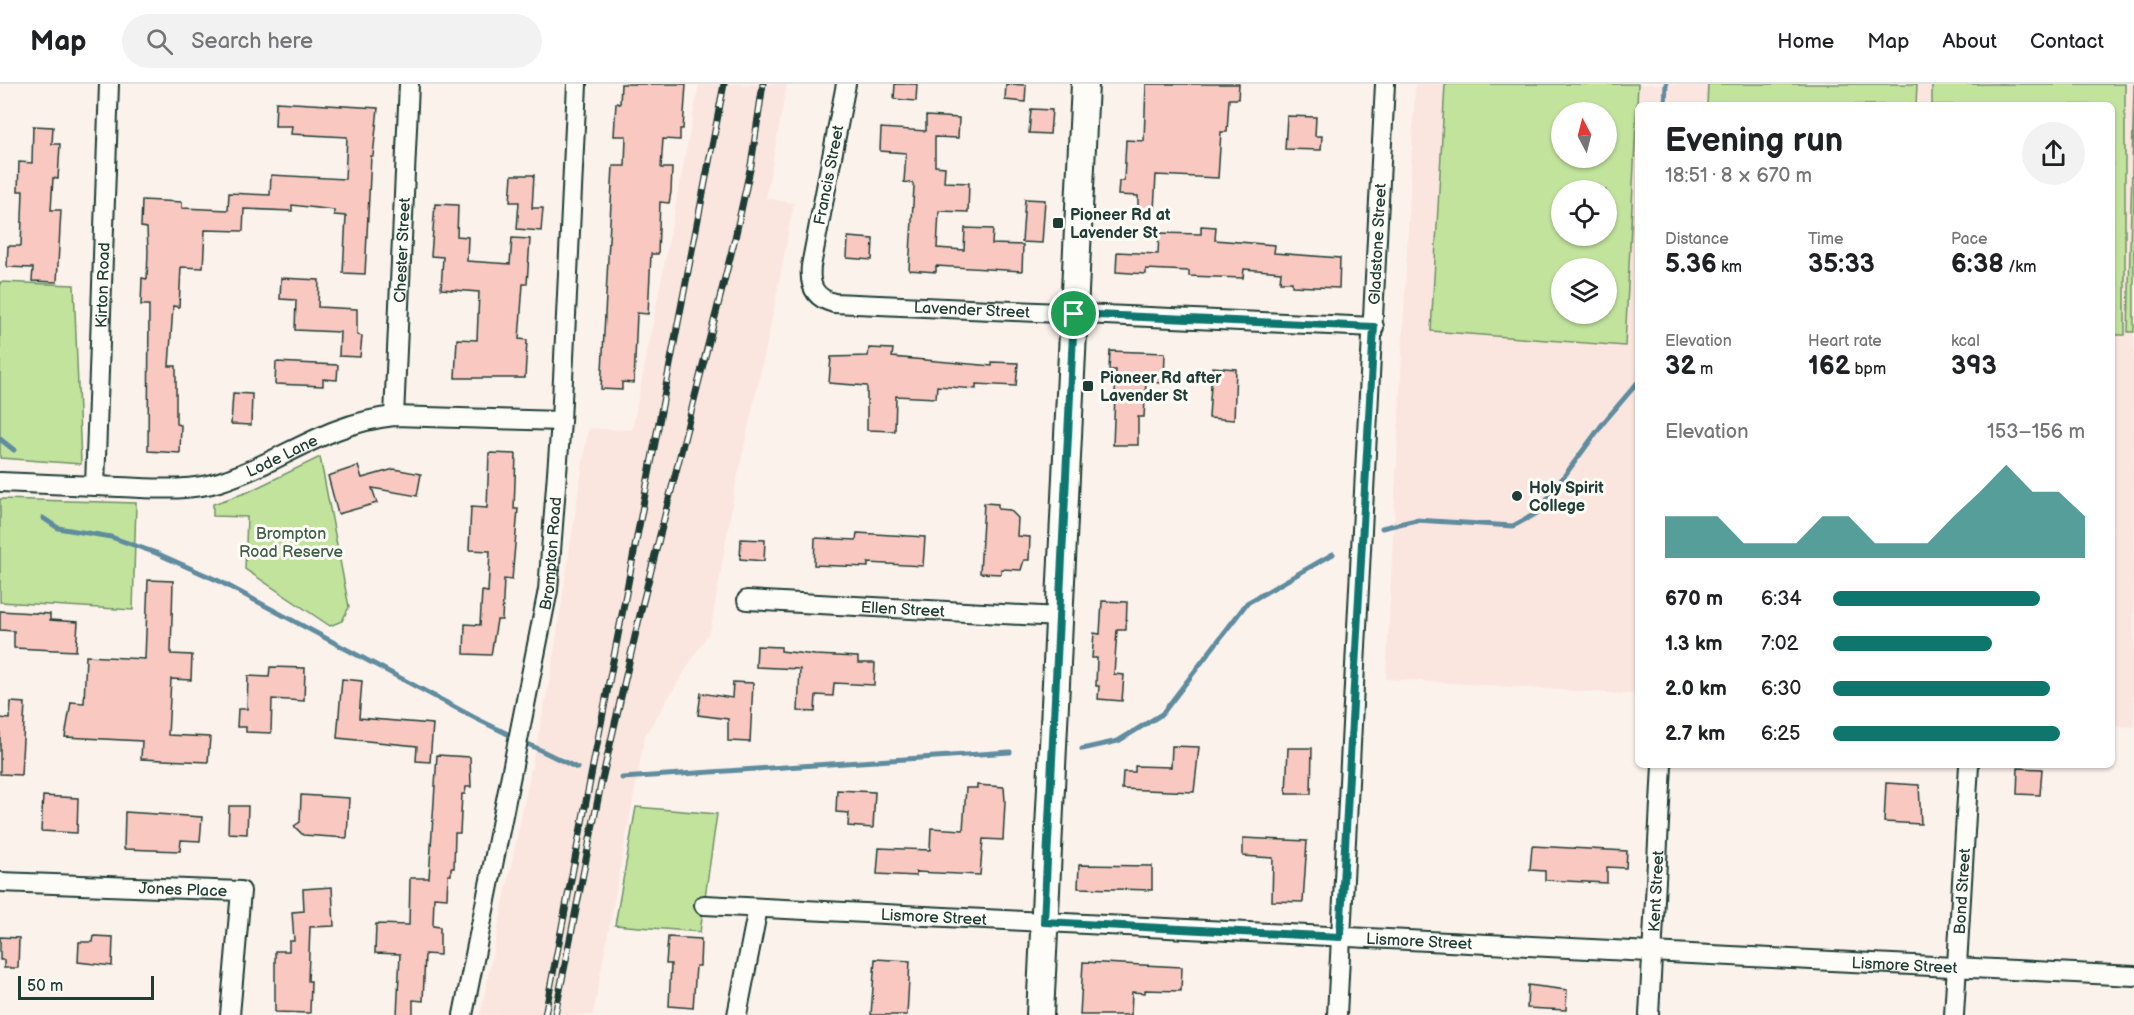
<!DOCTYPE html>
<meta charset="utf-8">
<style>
body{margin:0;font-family:"Balsamiq Sans",sans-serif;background:#f2f2f2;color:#202124;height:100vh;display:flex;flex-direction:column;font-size:22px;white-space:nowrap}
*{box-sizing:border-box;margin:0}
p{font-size:20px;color:#757577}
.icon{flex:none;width:33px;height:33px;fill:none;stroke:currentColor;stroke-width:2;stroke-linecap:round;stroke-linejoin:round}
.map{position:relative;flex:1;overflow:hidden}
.panel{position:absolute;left:1635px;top:18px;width:480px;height:666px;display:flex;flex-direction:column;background:#fff;border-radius:9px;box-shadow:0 2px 4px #0004}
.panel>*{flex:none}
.needle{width:39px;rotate:353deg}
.fabs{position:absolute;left:1551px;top:18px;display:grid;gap:12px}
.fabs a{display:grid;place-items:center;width:66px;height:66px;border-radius:50%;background:#fff;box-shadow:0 2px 4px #0004;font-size:30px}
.scale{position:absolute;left:18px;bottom:15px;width:136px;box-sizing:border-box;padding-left:6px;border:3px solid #1f3d34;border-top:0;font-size:16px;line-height:21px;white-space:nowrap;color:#1f3d34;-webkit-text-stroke:4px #fdfcf7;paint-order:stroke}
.pin{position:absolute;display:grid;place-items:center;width:51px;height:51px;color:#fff;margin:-26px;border:3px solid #fff;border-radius:50%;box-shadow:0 2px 6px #0007}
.round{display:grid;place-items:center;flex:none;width:63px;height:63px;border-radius:32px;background:#f2f2f2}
.head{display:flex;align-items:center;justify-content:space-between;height:102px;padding:0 30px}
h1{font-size:33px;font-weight:700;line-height:45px}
.metrics{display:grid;grid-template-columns:repeat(3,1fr);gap:9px;height:102px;padding:6px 30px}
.metrics div{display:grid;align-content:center}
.metrics b{font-size:26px;font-weight:700}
.metrics small{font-size:16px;font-weight:400}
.metrics p{font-size:16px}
.chart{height:168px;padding:12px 30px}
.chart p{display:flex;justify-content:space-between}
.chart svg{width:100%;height:108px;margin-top:6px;fill:#0f766e;opacity:.7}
ul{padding:0 30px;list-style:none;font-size:20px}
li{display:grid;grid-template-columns:96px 72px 1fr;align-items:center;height:45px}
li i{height:15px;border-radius:8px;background:#0f766e}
header{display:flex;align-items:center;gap:36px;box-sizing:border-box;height:84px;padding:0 30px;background:#fff;border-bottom:2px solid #e0e0e0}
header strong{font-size:28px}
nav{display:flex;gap:33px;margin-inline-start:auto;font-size:21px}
.search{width:420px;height:54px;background:#f2f2f2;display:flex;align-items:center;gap:15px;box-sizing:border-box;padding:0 21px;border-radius:33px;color:#757577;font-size:22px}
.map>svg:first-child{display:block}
</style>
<header>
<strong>Map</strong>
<div class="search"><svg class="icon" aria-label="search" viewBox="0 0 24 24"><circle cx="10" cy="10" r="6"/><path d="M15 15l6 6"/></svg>Search here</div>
<nav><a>Home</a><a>Map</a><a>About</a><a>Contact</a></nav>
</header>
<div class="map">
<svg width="2134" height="931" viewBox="0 0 2134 931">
<rect width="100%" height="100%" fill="#fcf2ec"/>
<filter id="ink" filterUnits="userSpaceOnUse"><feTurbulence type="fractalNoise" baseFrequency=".0167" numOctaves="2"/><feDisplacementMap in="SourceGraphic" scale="12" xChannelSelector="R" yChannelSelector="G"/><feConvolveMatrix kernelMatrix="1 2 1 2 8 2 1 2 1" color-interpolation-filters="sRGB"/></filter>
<g filter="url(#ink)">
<g fill="#fbe6df" fill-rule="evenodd">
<path d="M699 0H787L766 114 794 119 771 241 735 405 711 545 645 652 593 931H480L550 594 588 344 632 346Z"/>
<path d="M1415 0H2134V643L2112 642V21H1638V611L1386 595ZM1562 28H1606V74H1562ZM1562 106H1606V152H1562ZM1562 184H1606V230H1562Z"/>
</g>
<g fill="#c2e39c" stroke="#709068" stroke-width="1.5" fill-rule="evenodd">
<path d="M1445 0H1638L1625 262 1431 247ZM1562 28H1606V74H1562ZM1562 106H1606V152H1562ZM1606 184V230H1562V184Z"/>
<path d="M1708 0H1917L1916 21H1707Z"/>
<path d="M1932 0H2125V251H2112V21H1932Z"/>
<path d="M2134 0V248H2128Z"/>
<path d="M0 198 74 201 81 380 0 374Z"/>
<path d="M320 373 349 523 342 537 330 542 245 485 247 433 213 432V420L248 408Z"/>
<path d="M0 415 136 419 133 526 0 518Z"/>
<path d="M636 723 717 730 700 848 615 841Z"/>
</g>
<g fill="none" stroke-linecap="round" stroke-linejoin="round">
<g stroke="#5f8c9f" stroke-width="5">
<path d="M1665 21 1666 0"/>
<path d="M0 355 14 366"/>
<path d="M43 434 58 444 111 453 156 469 219 497 475 634 577 684"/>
<path d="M1382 444 1416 436 1513 442 1537 429 1604 338 1638 298"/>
<path d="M1082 665 1118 657 1162 630 1247 519 1333 470"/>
<path d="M622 694 1010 668"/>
</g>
</g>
<g fill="#f9c9c1" stroke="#1f3d34" stroke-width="1.5">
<path d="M621 0H686L683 45H680V56L663 55 661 84H672L671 108 669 119 660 118 658 170H651L648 230 637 229 634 299 622 298V306L601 305 613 82H625L626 52H614L616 19 620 20Z"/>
<path d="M895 0H917L916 17 894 15Z"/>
<path d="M1006 0 1026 1 1025 18 1005 16Z"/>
<path d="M1146 0H1239L1238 15H1229L1227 48H1221L1218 94 1156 91 1154 126H1138V112L1118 111 1119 97H1124L1126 56 1144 57Z"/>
<path d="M276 18 378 24 373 72H371L365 190 343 189 346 132 334 131V126L292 121V127L244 125 243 147 205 146 203 184 181 183 179 223 173 222 169 282H176V340L181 341 180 369 148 367 149 221H141L142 194 147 195 148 167 147 144 141 143 142 116 182 118V124L228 126 229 109 270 111 271 91 345 95 347 53 291 50 292 42H275Z"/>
<path d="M1031 25 1052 26 1050 50 1029 49Z"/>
<path d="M926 32 959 34 958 54 935 53V82L945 83 944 98 969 99 968 128 939 127 937 164 964 166 965 144 993 145 992 160 1023 161 1022 187 936 182V188L909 186 914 103 912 99 904 98 906 69 880 67 881 44 926 47Z"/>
<path d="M1287 32 1316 33 1315 52H1322L1321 66 1285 65Z"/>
<path d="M33 42 53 43 52 60H60L58 95 53 94 51 126H61L57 198 32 197 33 184 7 183 8 162H21L23 107H18L19 78 32 79Z"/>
<path d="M512 91H534L532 124H543L541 147 517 145 519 118H510Z"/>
<path d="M1025 115 1045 116 1042 159 1022 158Z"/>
<path d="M435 120 458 121 457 152 468 153 467 177 510 180 512 154 530 155 527 200H523L519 255 527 256 525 294H455L457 255 477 256 479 208 441 205 443 173 431 172Z"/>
<path d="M1201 142 1216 143 1215 156 1275 161 1274 169 1340 174 1339 204 1292 202V198H1280L1281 188 1244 185 1243 194 1189 192V187L1146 185V190L1116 188 1117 168 1158 170 1159 149 1201 150Z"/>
<path d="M848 153 873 155 872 176 847 174Z"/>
<path d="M281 194 319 196 318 223 357 225V251L362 252 360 273 339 272 340 248 295 246 296 216 280 215Z"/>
<path d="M869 264 893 265 892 273 992 282V278L1018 279 1016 302 976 300V305L937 302 936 314 896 312 895 347 867 346V302L829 299 831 273 868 272Z"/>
<path d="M1110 267 1165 269 1164 299 1146 298 1144 333H1138V361H1113L1116 286H1109Z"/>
<path d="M276 278 338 281 337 296 323 295V302L275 300Z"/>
<path d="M1212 283 1236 285 1234 336 1209 334Z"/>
<path d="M233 309 252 310 251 341 231 340Z"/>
<path d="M489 369 516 370 514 425H518L512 496 504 495 502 536H497L491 571 464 570 465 540 480 541 482 507 488 508 490 467 469 466 471 423 487 424Z"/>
<path d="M358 382 362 394 394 385 421 390 417 412 372 404 377 419 338 430 328 392Z"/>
<path d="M984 419 998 420V425L1010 426 1018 434 1017 452 1030 453 1029 476H1024L1021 486 1001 485V490L980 489Z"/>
<path d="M857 449 925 453 923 482 868 479V483L814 481 815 454 856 456Z"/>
<path d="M741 455 765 456 764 477 740 475Z"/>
<path d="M148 496 173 497 171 570 192 571 191 596 171 595 168 651 210 653 208 678 141 675 142 657 65 653 71 618 84 619 86 572 145 575Z"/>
<path d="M1102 517 1127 518 1126 546H1117L1114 590 1124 591 1122 617 1098 615 1099 602H1096L1097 574H1092L1094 549 1100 550Z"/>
<path d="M0 527 50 530V536L78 538 76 567 14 564V547L0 546Z"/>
<path d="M757 562 781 563V567L815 571 858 573V579H875L874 601 834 599 833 612 816 611 815 628 798 627 800 585 756 583Z"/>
<path d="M270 583 305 584 304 617 272 615 271 649 246 648V643H237L238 625H247L248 592 269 593Z"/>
<path d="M342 595 362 597 359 634 433 640 430 678 416 677 417 662 337 654Z"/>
<path d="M733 598 753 599 750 658 728 657V635L698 631 701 609 732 614Z"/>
<path d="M11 618 25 619 21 691 0 690V634L10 635Z"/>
<path d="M1172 662 1199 663 1194 708 1122 705 1123 688H1135V682L1171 683Z"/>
<path d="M1288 664H1312L1311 710H1286Z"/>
<path d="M437 671 470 673 471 703H466L465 710H462L460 749H455L454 784H451V791H448L447 814 434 813 433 842 440 843V871L425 870 423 917 413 916V931H397L400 870 375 869 376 840 409 841 410 794H429Z"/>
<path d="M2018 684 2042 685 2040 711 2017 710Z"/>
<path d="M1886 699 1919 701 1921 740 1884 738Z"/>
<path d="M977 701 1004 703 1005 718 1003 756 983 755 980 791 916 788V792L877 790 879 764 930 766 931 744 963 746 966 704H977Z"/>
<path d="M837 706 875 708 873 744 848 742 849 729 836 728Z"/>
<path d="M301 711 349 714 347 754 303 751 294 742 300 738Z"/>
<path d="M43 712 78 714 77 749 41 747Z"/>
<path d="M229 722H248L247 750 228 749Z"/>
<path d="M125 728 202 733 200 757 181 756 180 767 124 765Z"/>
<path d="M1243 754 1307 757 1303 818 1272 817 1273 774 1243 772Z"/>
<path d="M1532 762 1627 767 1626 784 1607 783V799L1545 796V787L1530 786Z"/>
<path d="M1079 781 1152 782V806L1078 804Z"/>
<path d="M332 803 334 842 310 843 308 897H311L310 929 275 928V867H289V857H294L292 828 304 827 303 805Z"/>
<path d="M94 852 113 853 112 882 78 878 79 858H93Z"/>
<path d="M0 853 19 854 18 884H4V876H0Z"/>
<path d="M668 853 701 855 700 882H696L693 924 669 922 671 880H666Z"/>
<path d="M875 875 910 877 907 931H871Z"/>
<path d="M1083 878 1182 883 1181 907 1145 906V909L1132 908 1131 931H1080Z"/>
<path d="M1528 901 1567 906 1566 926 1527 924Z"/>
</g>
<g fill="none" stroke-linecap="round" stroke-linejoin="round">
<g stroke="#1f3d34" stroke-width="22">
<g id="street">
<path id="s1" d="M846 0 811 182C809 201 814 214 834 219L1374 243"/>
<path id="s2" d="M394 332 409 0"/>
<path id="s3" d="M0 398C40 400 79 401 119 403 152 404 187 408 219 398 283 378 323 340 394 332L561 337"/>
<path id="s4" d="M95 402 109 0"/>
<path id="s5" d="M747 516 1059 533"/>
<path id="s6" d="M0 798 241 807 230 931"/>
<path id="s7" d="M704 821 2134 892"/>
<path id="s8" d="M463 931 548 506 561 337 577 0"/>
<path d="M737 931 758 824"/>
<path id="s9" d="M1337 931 1385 0"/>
<path id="s10" d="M1649 931 1662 681"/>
<path id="s11" d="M1954 931 1969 681"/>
</g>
</g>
<g stroke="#1f3d34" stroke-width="30">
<path id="secondary" d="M1040 931 1085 0"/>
</g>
<use href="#street" stroke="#fdfcf7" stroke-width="18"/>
<use href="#secondary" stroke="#fdfcf7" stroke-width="26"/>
<g stroke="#1f3d34" stroke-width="7">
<g id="rail">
<path d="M545 931 724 0"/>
<path d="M555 931 601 700 642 522 735 154 751 81 763 0"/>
</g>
</g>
<use href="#rail" stroke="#fdfcf7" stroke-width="4.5" stroke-dasharray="14" stroke-linecap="butt"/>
</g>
</g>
<g fill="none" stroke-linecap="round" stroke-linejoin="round" filter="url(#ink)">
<g stroke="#fff" stroke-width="12">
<path id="route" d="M1074 230 1374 243 1340 853 1044 838Z"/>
</g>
<use href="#route" stroke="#0f766e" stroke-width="8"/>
</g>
<g fill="#1f3d34" stroke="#fdfcf7" stroke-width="2">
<rect x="1052" y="133" width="12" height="12" rx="3"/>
<rect x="1082" y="296" width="12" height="12" rx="3"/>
<circle cx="1517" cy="412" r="6"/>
</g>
<g text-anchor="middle" stroke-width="6" stroke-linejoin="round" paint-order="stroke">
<g font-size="16" fill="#1f3d34" stroke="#fdfcf7">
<text transform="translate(828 91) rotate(-79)" y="6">Francis Street</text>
<text dy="6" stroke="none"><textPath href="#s9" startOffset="772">Gladstone Street</textPath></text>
<text dy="6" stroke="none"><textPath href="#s2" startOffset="166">Chester Street</textPath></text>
<text dy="6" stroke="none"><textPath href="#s4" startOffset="201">Kirton Road</textPath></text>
<text dy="6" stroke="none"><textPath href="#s1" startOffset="372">Lavender Street</textPath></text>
<text dy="6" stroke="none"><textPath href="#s3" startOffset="288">Lode Lane</textPath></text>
<text dy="6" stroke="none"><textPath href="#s8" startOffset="470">Brompton Road</textPath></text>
<text dy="6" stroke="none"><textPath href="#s5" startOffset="156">Ellen Street</textPath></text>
<text dy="6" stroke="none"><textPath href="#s6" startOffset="183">Jones Place</textPath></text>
<text dy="6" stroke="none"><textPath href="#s10" startOffset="124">Kent Street</textPath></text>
<text dy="6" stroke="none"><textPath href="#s11" startOffset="124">Bond Street</textPath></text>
<text dy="6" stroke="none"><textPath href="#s7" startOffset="230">Lismore Street</textPath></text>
<text dy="6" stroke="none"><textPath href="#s7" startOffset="716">Lismore Street</textPath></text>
<text dy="6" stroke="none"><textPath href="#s7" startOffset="1202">Lismore Street</textPath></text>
</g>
<g font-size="16" font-weight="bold" fill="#1f3d34" stroke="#fdfcf7" text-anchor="start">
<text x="1070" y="136">Pioneer Rd at<tspan x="1070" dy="18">Lavender St</tspan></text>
<text x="1100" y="299">Pioneer Rd after<tspan x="1100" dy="18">Lavender St</tspan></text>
<text x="1529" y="409">Holy Spirit<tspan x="1529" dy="18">College</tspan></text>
</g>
<g font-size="16" fill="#405e49" stroke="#fdfcf7">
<text x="291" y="455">Brompton<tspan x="291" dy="18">Road Reserve</tspan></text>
</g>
</g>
</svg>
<div class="fabs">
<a><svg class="needle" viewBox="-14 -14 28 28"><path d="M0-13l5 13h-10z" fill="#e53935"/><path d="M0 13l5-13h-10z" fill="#757577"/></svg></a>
<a><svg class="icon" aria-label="locate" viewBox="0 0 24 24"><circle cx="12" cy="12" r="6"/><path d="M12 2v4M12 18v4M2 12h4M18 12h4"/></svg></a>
<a><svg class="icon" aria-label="layers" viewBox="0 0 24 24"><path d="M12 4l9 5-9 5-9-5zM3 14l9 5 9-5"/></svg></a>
</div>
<div class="scale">50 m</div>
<div class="pin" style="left:1074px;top:230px;background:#1e9e55"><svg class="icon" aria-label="arrive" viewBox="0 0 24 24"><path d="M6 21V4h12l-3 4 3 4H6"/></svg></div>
<section class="panel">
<div class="head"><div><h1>Evening run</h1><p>18:51 · 8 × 670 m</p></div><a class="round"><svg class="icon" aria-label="share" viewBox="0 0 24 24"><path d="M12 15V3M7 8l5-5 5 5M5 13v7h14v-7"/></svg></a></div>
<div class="metrics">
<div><p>Distance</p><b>5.36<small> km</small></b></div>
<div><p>Time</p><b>35:33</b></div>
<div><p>Pace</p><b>6:38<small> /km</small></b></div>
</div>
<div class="metrics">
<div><p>Elevation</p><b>32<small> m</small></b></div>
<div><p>Heart rate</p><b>162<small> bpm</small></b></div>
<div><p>kcal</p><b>393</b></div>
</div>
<div class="chart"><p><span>Elevation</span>153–156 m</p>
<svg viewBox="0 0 160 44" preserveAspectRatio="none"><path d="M0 44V27L10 27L20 27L30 38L40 38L50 38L60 27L70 27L80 38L90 38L100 38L110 27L120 17L130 6L140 17L150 17L160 27V44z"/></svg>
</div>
<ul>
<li><b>670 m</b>6:34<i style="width:82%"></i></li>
<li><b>1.3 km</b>7:02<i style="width:63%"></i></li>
<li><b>2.0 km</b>6:30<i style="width:86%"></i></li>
<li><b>2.7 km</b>6:25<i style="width:90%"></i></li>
</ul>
</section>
</div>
